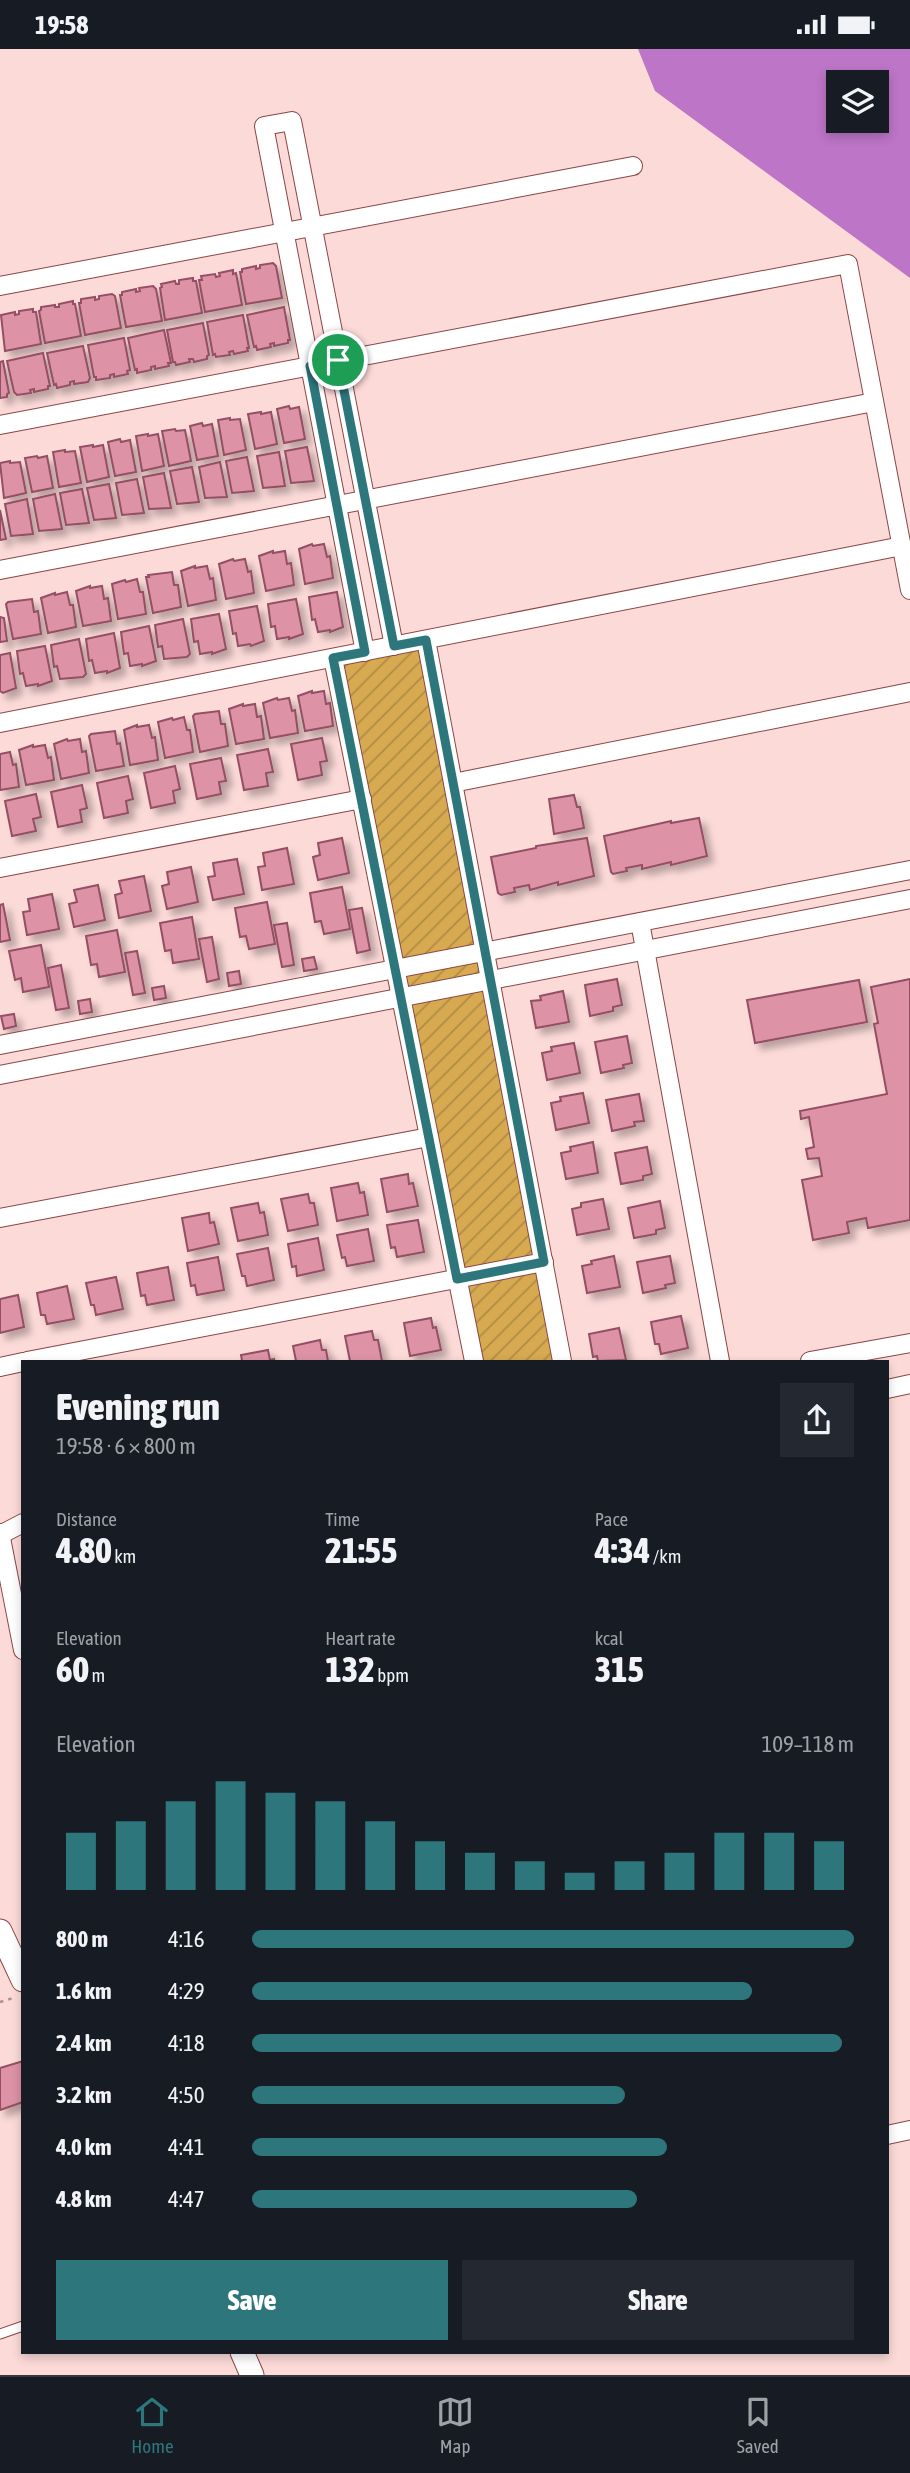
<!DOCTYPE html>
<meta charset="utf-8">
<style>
body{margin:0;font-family:"Asap Condensed",sans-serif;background:#242831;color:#f1f3f6;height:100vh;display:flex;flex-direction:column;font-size:26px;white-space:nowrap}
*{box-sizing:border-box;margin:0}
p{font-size:23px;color:#9ea1a6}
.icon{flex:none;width:38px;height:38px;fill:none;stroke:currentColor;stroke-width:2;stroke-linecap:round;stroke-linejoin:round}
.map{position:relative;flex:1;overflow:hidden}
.side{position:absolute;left:21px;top:1311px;width:868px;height:994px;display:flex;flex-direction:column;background:#171b24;border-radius:0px;box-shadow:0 4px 10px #0003}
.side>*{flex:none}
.tools{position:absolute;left:826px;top:21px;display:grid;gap:14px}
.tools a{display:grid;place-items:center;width:63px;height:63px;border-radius:0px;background:#171b24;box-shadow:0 4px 10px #0003;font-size:35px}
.pin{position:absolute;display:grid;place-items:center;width:60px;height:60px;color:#fff;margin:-30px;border:4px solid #fff;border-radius:50%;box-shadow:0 2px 7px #0007}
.round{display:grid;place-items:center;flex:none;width:74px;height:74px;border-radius:0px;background:#242831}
.headline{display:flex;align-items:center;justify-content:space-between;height:119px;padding:0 35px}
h1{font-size:38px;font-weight:800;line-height:52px}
.figures{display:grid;grid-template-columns:repeat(3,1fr);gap:10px;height:119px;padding:7px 35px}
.figures div{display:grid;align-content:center}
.figures b{font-size:35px;font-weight:800}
.figures small{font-size:19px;font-weight:400}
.figures p{font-size:19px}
.chart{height:196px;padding:14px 35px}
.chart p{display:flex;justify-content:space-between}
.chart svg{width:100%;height:126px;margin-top:7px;stroke:#2d767c;stroke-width:6}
.primary-button{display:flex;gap:14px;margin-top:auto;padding:14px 35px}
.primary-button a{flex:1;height:80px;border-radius:0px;background:#2d767c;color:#fff;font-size:28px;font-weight:800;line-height:80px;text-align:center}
.primary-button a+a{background:#242831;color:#f1f3f6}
ul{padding:0 35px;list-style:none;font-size:23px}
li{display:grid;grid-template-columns:112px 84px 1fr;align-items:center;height:52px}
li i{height:18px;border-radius:9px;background:#2d767c}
.status{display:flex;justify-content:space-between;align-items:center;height:49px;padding:0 35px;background:#171b24;direction:ltr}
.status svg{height:19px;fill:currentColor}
.dock{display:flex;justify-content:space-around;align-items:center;height:98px;border-top:2px solid #363941;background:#171b24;font-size:19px;color:#9ea1a6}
.dock a{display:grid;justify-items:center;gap:4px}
.dock .active{color:#2d767c}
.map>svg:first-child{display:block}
</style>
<div class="status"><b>19:58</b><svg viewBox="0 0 49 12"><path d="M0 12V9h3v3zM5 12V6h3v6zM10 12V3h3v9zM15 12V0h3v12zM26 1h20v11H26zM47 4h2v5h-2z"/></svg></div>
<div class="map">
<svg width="910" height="2326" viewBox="0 0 910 2326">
<defs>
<pattern id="garden-furrows" width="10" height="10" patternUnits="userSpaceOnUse" patternTransform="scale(1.75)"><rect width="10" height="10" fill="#d7aa51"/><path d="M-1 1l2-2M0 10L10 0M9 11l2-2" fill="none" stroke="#b18b44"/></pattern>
<filter id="shadow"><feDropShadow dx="6" dy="6" stdDeviation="3.5" flood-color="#0004"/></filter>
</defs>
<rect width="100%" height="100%" fill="#fcdad8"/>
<path fill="url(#garden-furrows)" d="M426 591 562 1312H474L333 609Z"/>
<path fill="#bd75c7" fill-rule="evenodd" d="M638 0H910V229L655 42ZM838 33H877V72H838Z"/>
<g fill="#dd92a6" stroke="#934f63" stroke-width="2" filter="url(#shadow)">
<path d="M273 214 276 217 282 249 246 255 240 223H242V220L256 217V220L260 219V216Z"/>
<path d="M233 221V225L236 224 242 256 205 263 199 231H202L201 227 215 225 216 228 220 227 219 224Z"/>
<path d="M193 229V232H196L202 264 165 271 160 239 162 238 161 235 175 232 176 235H179V231Z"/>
<path d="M153 237 156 240 162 272 126 278 120 246H122V243L136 240V243L140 242 139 239Z"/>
<path d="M112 245 115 247 121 279 85 286 79 254H81V250L95 248V251L99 250V247Z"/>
<path d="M73 252V255H75L81 287 45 294 39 262 41 261V258L55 256V258H59V255Z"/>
<path d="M284 258 290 291H288V294L274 297V294L270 295 271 298 257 301 256 297 254 298 247 266Z"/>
<path d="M33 260V263H36L41 295 5 302 1 266 15 263V266L19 265V262Z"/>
<path d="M243 266 249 299H247L248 302 234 305 233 302 229 303 230 306 216 308 215 305 213 306 207 273Z"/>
<path d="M203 274 209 306 207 307V310L194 313 193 310H189L190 313 176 316 175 313H173L167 281Z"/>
<path d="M164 281 171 314H168L169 317 155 320V317L151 318V321L137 324V320L135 321 128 289Z"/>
<path d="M124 289 130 321 127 322 128 325 114 328V325L110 326V329L96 331V328H94L88 296Z"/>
<path d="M83 297 90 329 88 333 74 335V332L70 333V336L57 339 56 335 54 336 47 304Z"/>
<path d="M43 304 50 337H48V340L34 343V340L30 341 31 344 17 346 14 343 7 312Z"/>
<path d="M3 312 9 344 7 345V348L0 349V313Z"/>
<path d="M289 357 290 360 299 358 305 390 284 394 277 360Z"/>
<path d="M261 363V365L271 363 277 395 255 400 248 365Z"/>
<path d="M230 369V371L240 370 246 401 224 406 218 371Z"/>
<path d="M202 374 203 377 212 375 218 407 197 411 190 377Z"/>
<path d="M175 380 176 382 185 381 191 412 169 417 162 382Z"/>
<path d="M148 385V387L158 385 164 417 142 422 136 387Z"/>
<path d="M120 390 121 393 130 391 136 423 115 427 108 393Z"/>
<path d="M93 396V398L103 396 109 428 87 433 80 398Z"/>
<path d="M307 398 314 432 291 434 285 402Z"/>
<path d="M65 401V403L75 402 81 434 59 438 53 403Z"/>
<path d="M279 403 285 437 263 439 257 407Z"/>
<path d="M37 407 38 409 47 407 53 439 32 443 25 409Z"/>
<path d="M247 408 254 442 232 444 226 412Z"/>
<path d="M10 412V414L20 413 26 444 4 449 0 414Z"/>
<path d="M220 413 227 448 205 449 199 418Z"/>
<path d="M192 418 199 453 177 455 170 422Z"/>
<path d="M164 424 171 459 149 460 143 428Z"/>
<path d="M137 430 144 464 122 466 116 434Z"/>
<path d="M109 435 116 469 94 471 87 439Z"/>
<path d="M82 440 89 474 66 476 60 444Z"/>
<path d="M55 445 62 480 39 482 33 450Z"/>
<path d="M27 450 33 485 11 487 5 455Z"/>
<path d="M0 461 6 490 0 491Z"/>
<path d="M312 495 313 497 324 495 327 508 330 507 333 529 305 535 299 500Z"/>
<path d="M273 502V504L285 502 287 515 291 514 294 536 266 542 259 507Z"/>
<path d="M233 510 234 512 245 510 248 523 251 522 254 544 226 550 219 515Z"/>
<path d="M195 517V519L207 517 210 530 213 529 216 551 188 557 181 522Z"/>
<path d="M172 523 174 536H178L181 558 153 564 146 528H149L148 526Z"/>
<path d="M137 530 140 543H143L146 565 118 570 112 535 125 531 126 533Z"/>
<path d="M90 537V539L102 537 104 550 108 549 111 572 83 577 76 542Z"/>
<path d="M67 543 70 556H73L76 578 48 584 41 549 55 544V546Z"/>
<path d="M337 543 343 578 330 583V581L318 583 315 570 312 571 309 548Z"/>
<path d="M32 550 34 563 38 562 41 585 13 590 6 555 8 553Z"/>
<path d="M296 550 303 585 289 590V588L277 590 275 577 271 578 268 555Z"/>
<path d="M257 557 264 592 251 597 250 595 238 597 236 584 233 585 229 562Z"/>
<path d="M219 565 226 600 212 605V603L200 605 198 592 194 593 191 570Z"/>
<path d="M0 568 4 569 7 592 0 593Z"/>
<path d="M183 570 190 605 187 608 164 610 162 597 158 598 155 576Z"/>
<path d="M149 577 156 612 142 617V615L130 617 128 604 124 605 121 583Z"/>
<path d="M114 584 120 619 107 624V622L95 624 92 611 89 612 86 590Z"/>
<path d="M79 590 86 625 83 628 60 630 57 617 54 618 51 596Z"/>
<path d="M45 597 52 632 38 637V635L26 637 23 624 20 625 17 602Z"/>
<path d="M10 604 16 639 3 644 0 642V606Z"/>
<path d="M312 642V644L324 642 326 655 330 654 333 677 305 682 298 647Z"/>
<path d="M277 649 278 651 289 649 292 662 295 661 298 684 270 689 263 654Z"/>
<path d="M243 655V657L255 655 257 668 261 667 264 690 236 695 229 660Z"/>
<path d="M219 662 221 675H225L228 697 200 703 193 667 195 665Z"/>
<path d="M184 668 187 681H190L193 703 165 709 158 673 172 669 173 671Z"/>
<path d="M137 676V678L149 676 152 689 155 688 158 711 130 716 124 681Z"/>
<path d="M115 682 117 695 120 694 124 717 96 722 89 687 91 685Z"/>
<path d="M322 689 327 712 320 713 322 726 298 731 291 695Z"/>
<path d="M67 690 68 692 80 690 82 703 86 702 89 724 61 730 54 695Z"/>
<path d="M33 696V698L45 696 48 709 51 708 54 731 26 736 19 701Z"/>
<path d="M268 700 273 723 266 724 268 737 244 741 237 706Z"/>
<path d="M10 703 13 716 16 715 19 738 0 741V705Z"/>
<path d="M221 709 226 732 219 733 221 745 197 750 190 715Z"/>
<path d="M175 717 180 740 173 742 175 754 151 759 144 724Z"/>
<path d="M128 727 133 750 126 752 128 764 104 769 97 734Z"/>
<path d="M82 736 87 759 80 761 82 773 58 778 51 743Z"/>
<path d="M36 745 41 768 33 770 36 782 12 787 5 752Z"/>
<path d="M574 746 577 758H580L584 779 554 785 549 750Z"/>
<path d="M699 769 707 807 671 816V813L642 820V816L626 819 627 822 613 825 611 823 604 787 671 772V774Z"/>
<path d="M342 789 349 824 318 831 313 808 320 806 318 794Z"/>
<path d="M587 789 594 827 558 836V833L530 841 529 836 514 839 515 843 501 846 498 844 491 808 536 799V797Z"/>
<path d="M287 799 294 835 262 841 258 818 265 817 263 804Z"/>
<path d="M237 810 244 845 213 851 208 828 215 827 213 814Z"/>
<path d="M191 818 198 853 167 860 162 837 169 835 167 823Z"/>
<path d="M144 827 151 862 119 869 115 846 122 844 119 832Z"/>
<path d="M98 836 105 871 74 878 69 855 77 853 74 841Z"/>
<path d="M342 838 350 880 324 885 321 872 315 873 310 844Z"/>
<path d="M52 845 59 880 27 886 23 863 30 862 28 850Z"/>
<path d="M267 853 275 895 249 900 246 887 240 888 235 859Z"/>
<path d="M3 855 10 891 0 893V856Z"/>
<path d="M362 859 370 901 357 904 349 861Z"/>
<path d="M192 868 199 910 173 914 171 901 165 902 160 874Z"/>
<path d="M287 874 294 916 282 918 274 876Z"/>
<path d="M117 881 125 923 99 928 97 915 91 916 86 887Z"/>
<path d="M212 888 219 930 207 933 199 890Z"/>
<path d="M41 896 49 938 23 943 21 929 15 931 9 902Z"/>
<path d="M137 902 145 944 133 946 125 904Z"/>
<path d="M314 908 317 920 304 922 302 910Z"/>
<path d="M61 916 69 959 56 961 48 919Z"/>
<path d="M239 922 241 935 229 937 227 924Z"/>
<path d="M617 930 622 956 613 958V962L590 967 585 936Z"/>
<path d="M910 930V1171L868 1179 866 1169 847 1173 849 1184 813 1191 802 1131 822 1127 819 1109 808 1110 806 1100 814 1098 809 1068 801 1070 800 1062 887 1045 874 975 878 974 871 938Z"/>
<path d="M859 931 867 973 755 994 747 951Z"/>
<path d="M164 937 166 949 154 951 152 939Z"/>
<path d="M563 942 569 973 536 979 531 952 541 951 540 947Z"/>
<path d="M90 950 92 963 80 965 78 952Z"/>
<path d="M14 965 16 977 4 980 1 967Z"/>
<path d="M627 987 632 1014 623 1016 624 1019 601 1024 595 993Z"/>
<path d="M574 994 580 1024 547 1031 542 1004 552 1002 551 998Z"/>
<path d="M583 1044 589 1074 556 1081 551 1054 561 1052 560 1048Z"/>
<path d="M639 1045 644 1072 634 1073 635 1077 612 1082 606 1051Z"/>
<path d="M593 1093 598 1124 566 1130 561 1104 571 1102 570 1098Z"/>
<path d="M647 1098 652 1125 643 1127V1131L621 1135 615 1104Z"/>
<path d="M408 1125 409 1135 413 1134 418 1157 387 1163 381 1130Z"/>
<path d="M358 1134 360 1144 364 1143 368 1166 337 1172 331 1139Z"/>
<path d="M308 1145 310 1154H314L318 1176 288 1182 281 1150Z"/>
<path d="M603 1150 609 1180 577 1186 572 1160 581 1158V1154Z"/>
<path d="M660 1152 665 1179 656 1181V1185L634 1189 628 1159Z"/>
<path d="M258 1154 260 1164 264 1163 268 1186 238 1192 231 1159Z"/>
<path d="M209 1164 210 1174 214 1173 219 1195 188 1202 182 1169Z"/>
<path d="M418 1171 424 1203 397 1208 395 1198 391 1199 387 1176Z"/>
<path d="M368 1180 374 1212 347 1217 345 1208 342 1209 337 1186Z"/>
<path d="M318 1189 324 1221 297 1227 296 1217 292 1218 288 1195Z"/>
<path d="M268 1199 274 1231 247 1237 245 1227H242L237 1205Z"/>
<path d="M614 1207 620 1238 587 1244 582 1217 592 1215 591 1212Z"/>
<path d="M670 1207 675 1234 665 1236 666 1239 643 1244 637 1213Z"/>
<path d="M218 1208 224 1241 197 1246 195 1236 191 1237 187 1214Z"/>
<path d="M168 1218 174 1251 147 1256 145 1246 141 1247 137 1224Z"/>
<path d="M116 1228 123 1260 96 1266 94 1256H91L86 1234Z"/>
<path d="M67 1237 74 1270 47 1275 45 1266H41L37 1244Z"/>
<path d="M18 1246 24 1278 0 1284V1250Z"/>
<path d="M681 1267 688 1299 661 1305 659 1295H655L651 1273Z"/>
<path d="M431 1269 433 1279 436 1278 441 1301 410 1307 404 1274Z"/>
<path d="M619 1279 626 1311 598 1312 597 1307 593 1308 589 1285Z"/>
<path d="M372 1282 374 1291H378L382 1312H350L345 1287Z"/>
<path d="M320 1291 322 1301H326L328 1312H296L293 1297Z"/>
<path d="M268 1301 270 1311 274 1310V1312H242L241 1306Z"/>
<path d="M23 2012V2053L0 2061V2019Z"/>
</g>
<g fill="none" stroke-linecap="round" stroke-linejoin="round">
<g stroke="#8a4544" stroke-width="11">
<path id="service" d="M0 2285 23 2277"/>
</g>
<g stroke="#8a4544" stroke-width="20">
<g id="minor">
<path d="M0 237 633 117"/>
<path d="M0 376 848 215 910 541"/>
<path d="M0 521 874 353"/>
<path d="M426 591 562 1312"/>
<path d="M365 603 264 77 292 72 394 597"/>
<path d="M333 609 474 1312"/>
<path d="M0 674 902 497"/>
<path d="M453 734 910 643"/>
<path d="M0 819 362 750"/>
<path d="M640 873 720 1312"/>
<path d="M0 996 910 821"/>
<path d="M0 1026 910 850"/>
<path d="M0 1169 429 1088"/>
<path d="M27 1312 544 1213"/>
<path d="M810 1312 910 1294"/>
<path d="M0 1318 23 1313"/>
<path d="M887 1340 910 1335"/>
<path d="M0 1484 23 1601"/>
<path d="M0 1486 23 1474"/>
<path d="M887 2086 910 2081"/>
</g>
</g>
<g stroke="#8a4544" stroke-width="25">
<g id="tertiary">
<path d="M0 1882 23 1931"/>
<path d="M242 2303 252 2326"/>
</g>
</g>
<path stroke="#b1908e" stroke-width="2.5" stroke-dasharray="3.5 5" stroke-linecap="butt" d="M0 1953 13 1949"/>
<use href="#service" stroke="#fff" stroke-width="9"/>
<use href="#minor" stroke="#fff" stroke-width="18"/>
<use href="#tertiary" stroke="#fff" stroke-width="23"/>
</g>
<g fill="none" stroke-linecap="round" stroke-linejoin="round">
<g stroke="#fff" stroke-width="14">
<path id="route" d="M338 311 394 597 426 591 544 1213 457 1230 333 609 365 603 310 317Z"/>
</g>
<use href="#route" stroke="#2d767c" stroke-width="9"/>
</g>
</svg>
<div class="tools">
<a><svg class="icon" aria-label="layers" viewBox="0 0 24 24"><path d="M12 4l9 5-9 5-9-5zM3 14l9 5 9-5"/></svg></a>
</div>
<div class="pin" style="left:338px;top:311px;background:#1e9e55"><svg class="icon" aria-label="arrive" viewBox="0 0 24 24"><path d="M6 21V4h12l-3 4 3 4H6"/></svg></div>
<section class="side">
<div class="headline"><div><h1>Evening run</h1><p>19:58 · 6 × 800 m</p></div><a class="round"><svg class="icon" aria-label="share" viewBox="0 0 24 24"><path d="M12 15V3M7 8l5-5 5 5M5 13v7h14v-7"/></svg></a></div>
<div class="figures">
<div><p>Distance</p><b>4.80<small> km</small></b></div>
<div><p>Time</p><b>21:55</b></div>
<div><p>Pace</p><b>4:34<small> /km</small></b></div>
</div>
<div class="figures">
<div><p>Elevation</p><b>60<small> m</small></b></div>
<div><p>Heart rate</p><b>132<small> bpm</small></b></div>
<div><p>kcal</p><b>315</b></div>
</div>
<div class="chart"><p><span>Elevation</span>109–118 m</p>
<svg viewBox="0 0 160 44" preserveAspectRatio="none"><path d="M5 44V24M15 44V20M25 44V13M35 44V6M45 44V10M55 44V13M65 44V20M75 44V27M85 44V31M95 44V34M105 44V38M115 44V34M125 44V31M135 44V24M145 44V24M155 44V27"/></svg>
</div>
<ul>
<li><b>800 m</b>4:16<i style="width:100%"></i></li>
<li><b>1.6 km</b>4:29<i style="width:83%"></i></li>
<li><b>2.4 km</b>4:18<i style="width:98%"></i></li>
<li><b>3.2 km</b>4:50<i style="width:62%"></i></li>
<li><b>4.0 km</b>4:41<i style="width:69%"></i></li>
<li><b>4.8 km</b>4:47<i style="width:64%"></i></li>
</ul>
<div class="primary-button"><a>Save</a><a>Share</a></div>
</section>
</div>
<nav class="dock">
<a class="active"><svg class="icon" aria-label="home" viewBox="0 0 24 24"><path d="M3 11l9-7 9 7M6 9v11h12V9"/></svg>Home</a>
<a><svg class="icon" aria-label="map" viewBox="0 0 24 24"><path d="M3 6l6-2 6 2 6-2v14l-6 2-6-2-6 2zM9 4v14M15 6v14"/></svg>Map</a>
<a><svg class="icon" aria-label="saved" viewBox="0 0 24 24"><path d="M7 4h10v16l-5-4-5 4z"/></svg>Saved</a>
</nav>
